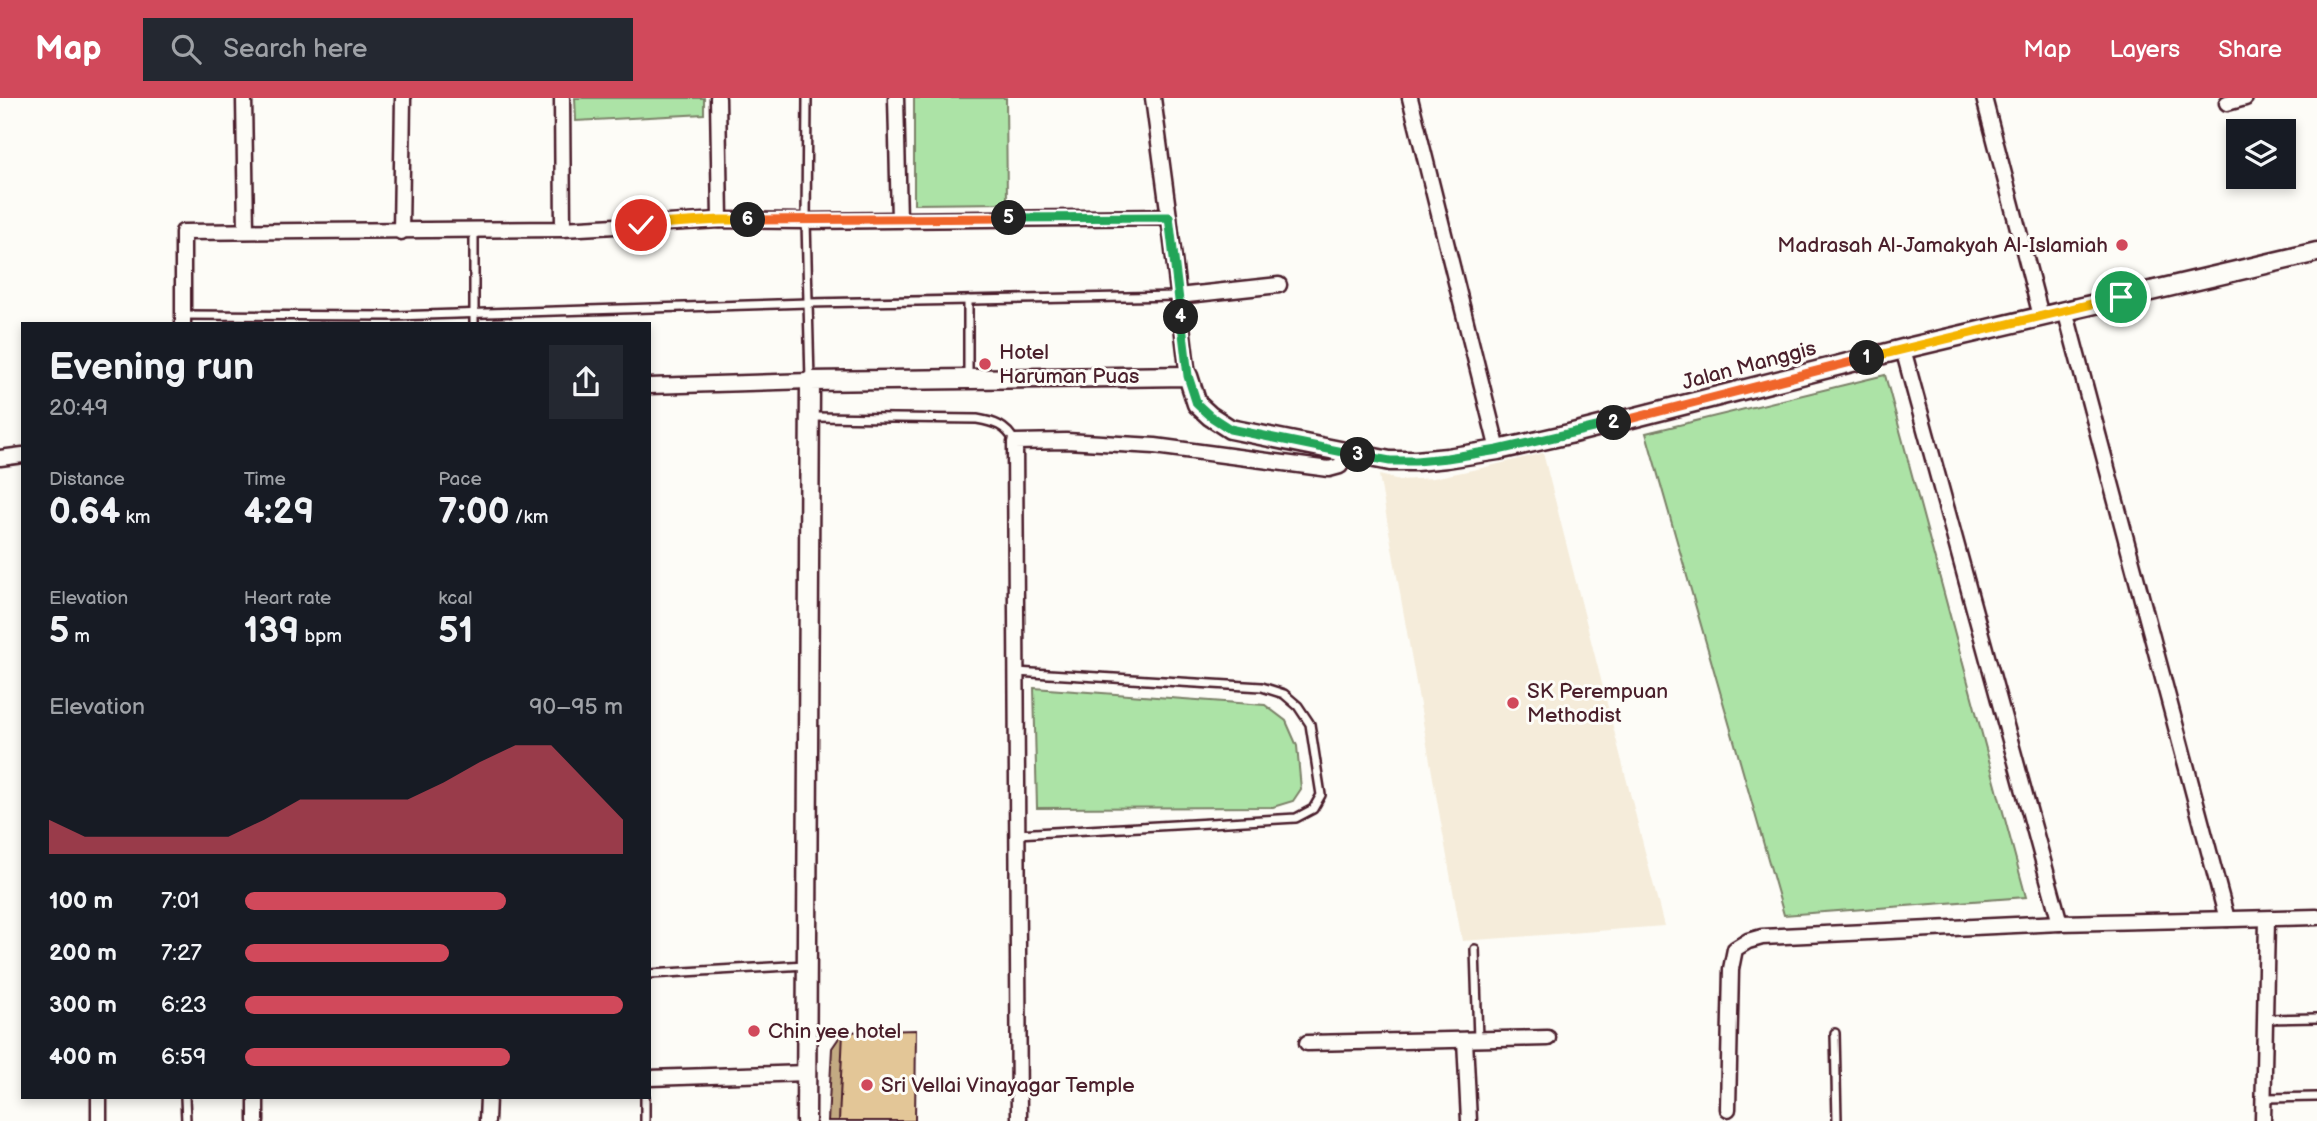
<!DOCTYPE html>
<meta charset="utf-8">
<style>
body{margin:0;font-family:"Balsamiq Sans",sans-serif;background:#242831;color:#f1f3f6;height:100vh;display:flex;flex-direction:column;font-size:26px;white-space:nowrap}
*{box-sizing:border-box;margin:0}
p{font-size:23px;color:#9ea1a6}
.icon{flex:none;width:38px;height:38px;fill:none;stroke:currentColor;stroke-width:2;stroke-linecap:round;stroke-linejoin:round}
.map{position:relative;flex:1;overflow:hidden}
.panel{position:absolute;left:21px;top:224px;width:630px;height:777px;display:flex;flex-direction:column;background:#171b24;border-radius:0px;box-shadow:0 4px 10px #0003}
.panel>*{flex:none}
.buttons{position:absolute;left:2226px;top:21px;display:grid;gap:14px}
.buttons a{display:grid;place-items:center;width:70px;height:70px;border-radius:0px;background:#171b24;box-shadow:0 4px 10px #0003;font-size:35px}
.pin{position:absolute;display:grid;place-items:center;width:60px;height:60px;color:#fff;margin:-30px;border:4px solid #fff;border-radius:50%;box-shadow:0 2px 7px #0007}
.km{position:absolute;width:35px;height:35px;margin:-18px;border-radius:50%;background:#222;color:#fff;font-size:19px;line-height:35px;text-align:center}
.round{display:grid;place-items:center;flex:none;width:74px;height:74px;border-radius:0px;background:#242831}
.overview{display:flex;align-items:center;justify-content:space-between;height:119px;padding:0 28px}
h1{font-size:38px;font-weight:700;line-height:52px}
.figures{display:grid;grid-template-columns:repeat(3,1fr);gap:10px;height:119px;padding:7px 28px}
.figures div{display:grid;align-content:center}
.figures b{font-size:35px;font-weight:700}
.figures small{font-size:19px;font-weight:400}
.figures p{font-size:19px}
.chart{height:196px;padding:14px 28px}
.chart p{display:flex;justify-content:space-between}
.chart svg{width:100%;height:126px;margin-top:7px;fill:#d1495b;opacity:.7}
ul{padding:0 28px;list-style:none;font-size:23px}
li{display:grid;grid-template-columns:112px 84px 1fr;align-items:center;height:52px}
li i{height:18px;border-radius:9px;background:#d1495b}
header{display:flex;align-items:center;gap:42px;box-sizing:border-box;height:98px;padding:0 35px;background:#d1495b;color:#fff}
header strong{font-size:33px}
nav{display:flex;gap:38px;margin-inline-start:auto;font-size:24px}
.search{width:490px;height:63px;background:#242831;display:flex;align-items:center;gap:18px;box-sizing:border-box;padding:0 24px;border-radius:0px;color:#9ea1a6;font-size:26px}
.map>svg:first-child{display:block}
</style>
<header>
<strong>Map</strong>
<div class="search"><svg class="icon" aria-label="search" viewBox="0 0 24 24"><circle cx="10" cy="10" r="6"/><path d="M15 15l6 6"/></svg>Search here</div>
<nav><a>Map</a><a>Layers</a><a>Share</a></nav>
</header>
<div class="map">
<svg width="2317" height="1023" viewBox="0 0 2317 1023">
<rect width="100%" height="100%" fill="#fdfcf7"/>
<filter id="ink" filterUnits="userSpaceOnUse"><feTurbulence type="fractalNoise" baseFrequency=".0143" numOctaves="2"/><feDisplacementMap in="SourceGraphic" scale="14" xChannelSelector="R" yChannelSelector="G"/><feConvolveMatrix kernelMatrix="1 2 1 2 8 2 1 2 1" color-interpolation-filters="sRGB"/></filter>
<g filter="url(#ink)">
<path fill="#f5ecda" d="M1543 355 1664 828 1462 843 1379 377 1400 382 1433 380 1482 370Z"/>
<g fill="#ace3a6" stroke="#7b8168" stroke-width="2">
<path d="M575 0H704V16L576 23Z"/>
<path d="M914 0H1006L1007 105 914 106Z"/>
<path d="M1885 277 2026 799 1784 817 1646 335Z"/>
<path d="M1034 590 1265 607 1286 623 1297 648 1301 691 1293 703 1273 709 1037 710Z"/>
</g>
<g fill="none" stroke-linecap="round" stroke-linejoin="round">
<g stroke="#4a1f2b" stroke-width="12">
<g id="service">
<path d="M807 0 806 123 810 283"/>
<path d="M474 133V226"/>
<path d="M968 202V280"/>
<path d="M183 217 394 218 808 205 1178 198"/>
<path d="M812 319 977 321C994 324 1006 327 1015 344"/>
<path d="M1016 574 1262 589 1284 596 1298 608 1310 626 1321 697 1313 711 1296 720 1017 736"/>
<path d="M1475 851 1478 941"/>
<path d="M649 876 806 867"/>
<path d="M2265 921 2317 920"/>
<path d="M1835 935 1837 1023"/>
<path d="M185 999 186 1023"/>
<path d="M645 999V1023"/>
<path d="M2264 1000 2317 999"/>
</g>
</g>
<g stroke="#4a1f2b" stroke-width="19">
<g id="minor">
<path d="M244 0 246 133"/>
<path d="M562 0 563 131"/>
<path d="M718 0 720 122"/>
<path d="M896 0 899 121"/>
<path d="M1153 0 1169 119 1188 278"/>
<path d="M1410 0 1498 352"/>
<path d="M1984 0 2041 218"/>
<path d="M2227 5 2245 0"/>
<path d="M401 134 403 0"/>
<path d="M1178 198 1279 187"/>
<path d="M2065 212 2227 821"/>
<path d="M183 226V134L563 131 720 122 806 123 1169 119"/>
<path d="M1903 251 2060 825"/>
<path d="M649 288 810 283"/>
<path d="M0 360 23 357"/>
<path d="M1465 942 1469 1023"/>
<path d="M1307 945 1548 940"/>
<path d="M649 980 806 975"/>
<path d="M99 999V1023"/>
<path d="M1728 1011 1731 871 1735 851 1748 843 1762 839 2060 825 2317 819"/>
<path d="M256 1023V999"/>
<path d="M487 1023 488 999"/>
<path d="M1019 1023 1015 344 1066 343 1155 348 1329 371 1340 368 1347 355"/>
<path d="M2263 1023 2267 822"/>
</g>
</g>
<g stroke="#4a1f2b" stroke-width="23">
<path id="tertiary" d="M806 1023 810 283 1188 278 1197 306 1210 318 1230 331 1390 363H1416L1447 360 1498 352 1569 336 1903 251 2317 154"/>
</g>
<use href="#service" stroke="#fdfcf7" stroke-width="7"/>
<use href="#minor" stroke="#fdfcf7" stroke-width="14"/>
<use href="#tertiary" stroke="#fdfcf7" stroke-width="18"/>
</g>
<path fill="#c3aa82" stroke="#4a1f2b" stroke-width="2" d="M843 934 915 1023H828L832 950Z"/>
<path fill="#e3c697" stroke="#4a1f2b" stroke-width="2" d="M916 932 915 1023H839L843 934Z"/>
</g>
<g fill="none" stroke-linecap="round" stroke-linejoin="round" filter="url(#ink)">
<g stroke="#fff" stroke-width="14">
<path id="split-1" d="M1867 260 2121 199"/>
</g>
<g stroke="#fff" stroke-width="14">
<path id="split-2" d="M1614 325 1867 260"/>
</g>
<g stroke="#fff" stroke-width="14">
<path id="split-3" d="M1358 357 1390 363H1416L1447 360 1498 352 1614 325"/>
</g>
<g stroke="#fff" stroke-width="14">
<path id="split-4" d="M1181 219 1188 278 1197 306 1210 318 1230 331 1358 357"/>
</g>
<g stroke="#fff" stroke-width="14">
<path id="split-5" d="M1009 120 1169 119 1181 219"/>
</g>
<g stroke="#fff" stroke-width="14">
<path id="split-6" d="M748 122 1009 120"/>
</g>
<g stroke="#fff" stroke-width="14">
<path id="split-7" d="M641 127 720 122H748"/>
</g>
<use href="#split-1" stroke="#f5b400" stroke-width="9"/>
<use href="#split-2" stroke="#f0652b" stroke-width="9"/>
<use href="#split-3" stroke="#22a559" stroke-width="9"/>
<use href="#split-4" stroke="#22a559" stroke-width="9"/>
<use href="#split-5" stroke="#22a559" stroke-width="9"/>
<use href="#split-6" stroke="#f0652b" stroke-width="9"/>
<use href="#split-7" stroke="#f5b400" stroke-width="9"/>
</g>
<g fill="#d1495b" stroke="#fdfcf7" stroke-width="2.5">
<circle cx="2122" cy="147" r="7"/>
<circle cx="985" cy="266" r="7"/>
<circle cx="1513" cy="605" r="7"/>
<circle cx="754" cy="933" r="7"/>
<circle cx="867" cy="987" r="7"/>
</g>
<g text-anchor="middle" stroke-width="6" stroke-linejoin="round" paint-order="stroke">
<g font-size="21" fill="#4a1f2b" stroke="#fdfcf7" text-anchor="start">
<text x="2108" y="154" text-anchor="end">Madrasah Al-Jamakyah Al-Islamiah</text>
<text x="999" y="261">Hotel<tspan x="999" dy="24">Haruman Puas</tspan></text>
<text x="1527" y="600">SK Perempuan<tspan x="1527" dy="24">Methodist</tspan></text>
<text x="768" y="940">Chin yee hotel</text>
<text x="881" y="994">Sri Vellai Vinayagar Temple</text>
</g>
<g font-size="21" fill="#4a1f2b" stroke="#fdfcf7">
<text transform="translate(1749 267) rotate(-15)" y="7">Jalan Manggis</text>
</g>
</g>
</svg>
<div class="buttons">
<a><svg class="icon" aria-label="layers" viewBox="0 0 24 24"><path d="M12 4l9 5-9 5-9-5zM3 14l9 5 9-5"/></svg></a>
</div>
<div class="pin" style="left:2121px;top:199px;background:#1e9e55"><svg class="icon" aria-label="arrive" viewBox="0 0 24 24"><path d="M6 21V4h12l-3 4 3 4H6"/></svg></div>
<div class="pin" style="left:641px;top:127px;background:#d93025"><svg class="icon" aria-label="check" viewBox="0 0 24 24"><path d="M5 12l5 5 9-10"/></svg></div>
<b class="km" style="left:1867px;top:260px">1</b>
<b class="km" style="left:1614px;top:325px">2</b>
<b class="km" style="left:1358px;top:357px">3</b>
<b class="km" style="left:1181px;top:219px">4</b>
<b class="km" style="left:1009px;top:120px">5</b>
<b class="km" style="left:748px;top:122px">6</b>
<section class="panel">
<div class="overview"><div><h1>Evening run</h1><p>20:49</p></div><a class="round"><svg class="icon" aria-label="share" viewBox="0 0 24 24"><path d="M12 15V3M7 8l5-5 5 5M5 13v7h14v-7"/></svg></a></div>
<div class="figures">
<div><p>Distance</p><b>0.64<small> km</small></b></div>
<div><p>Time</p><b>4:29</b></div>
<div><p>Pace</p><b>7:00<small> /km</small></b></div>
</div>
<div class="figures">
<div><p>Elevation</p><b>5<small> m</small></b></div>
<div><p>Heart rate</p><b>139<small> bpm</small></b></div>
<div><p>kcal</p><b>51</b></div>
</div>
<div class="chart"><p><span>Elevation</span>90–95 m</p>
<svg viewBox="0 0 160 44" preserveAspectRatio="none"><path d="M0 44V32L10 38L20 38L30 38L40 38L50 38L60 32L70 25L80 25L90 25L100 25L110 19L120 12L130 6L140 6L150 19L160 32V44z"/></svg>
</div>
<ul>
<li><b>100 m</b>7:01<i style="width:69%"></i></li>
<li><b>200 m</b>7:27<i style="width:54%"></i></li>
<li><b>300 m</b>6:23<i style="width:100%"></i></li>
<li><b>400 m</b>6:59<i style="width:70%"></i></li>
</ul>
</section>
</div>
